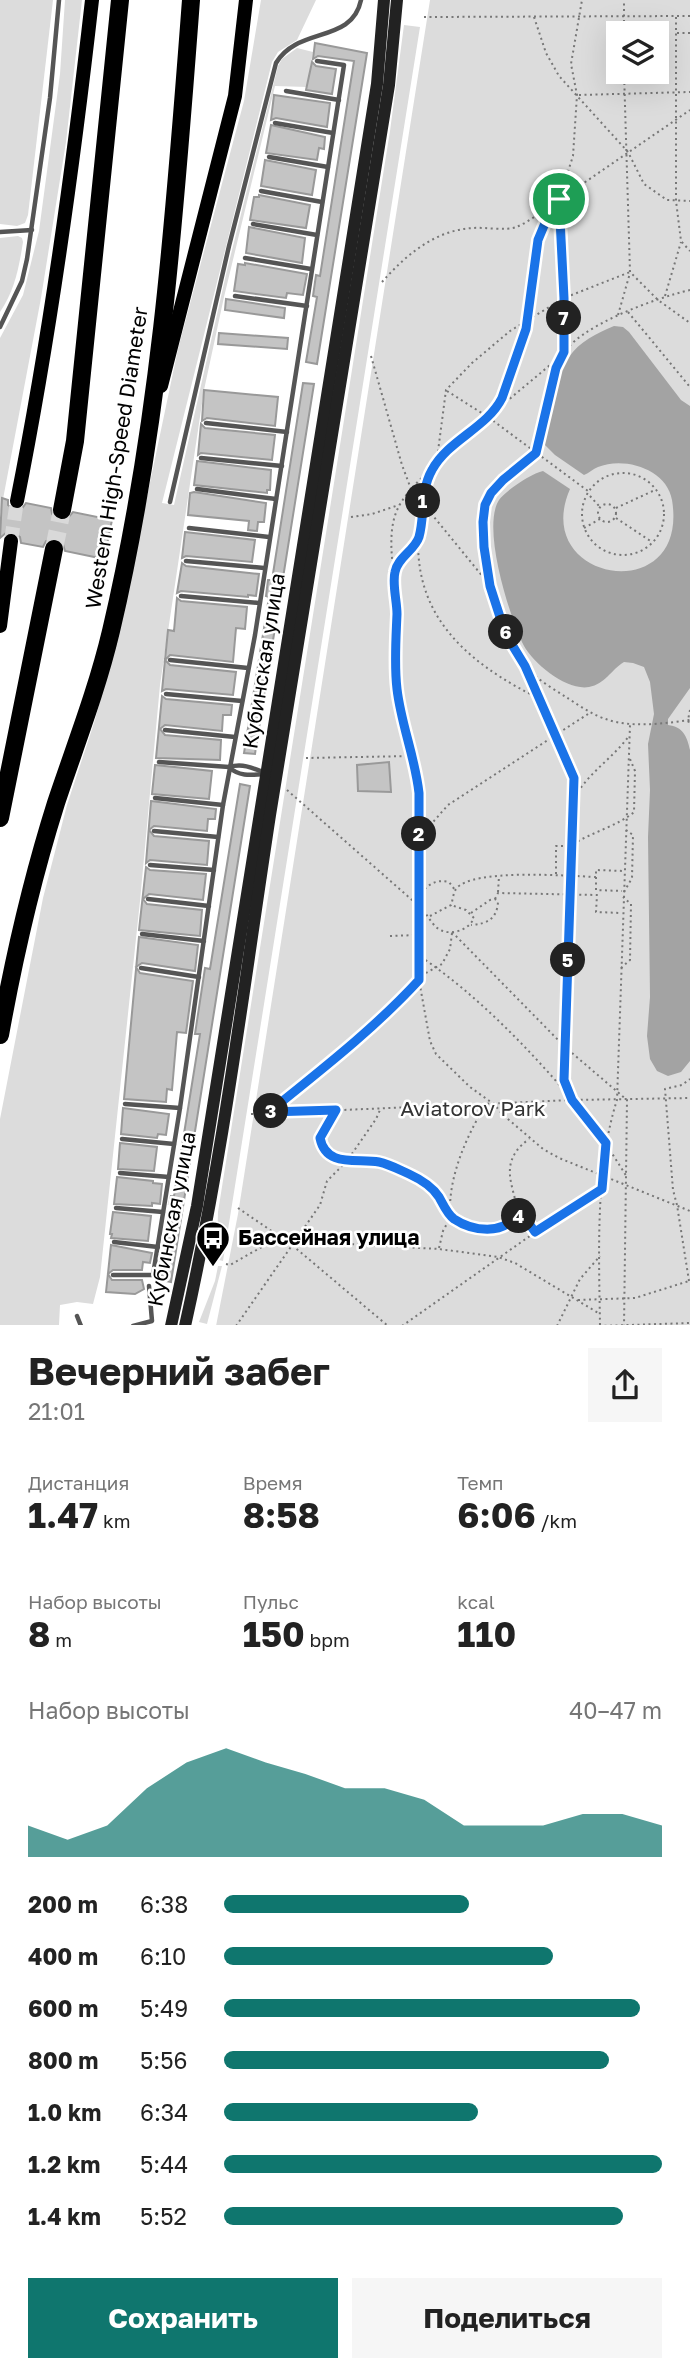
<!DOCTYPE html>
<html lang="ru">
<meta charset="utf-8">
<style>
body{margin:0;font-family:"Golos Text",sans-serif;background:#f6f6f6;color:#222;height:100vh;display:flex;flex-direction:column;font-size:26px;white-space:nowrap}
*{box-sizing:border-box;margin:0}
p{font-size:23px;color:#767676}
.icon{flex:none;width:38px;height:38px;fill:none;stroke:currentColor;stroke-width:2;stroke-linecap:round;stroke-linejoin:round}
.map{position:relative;height:1325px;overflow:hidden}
.side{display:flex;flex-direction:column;background:#fff;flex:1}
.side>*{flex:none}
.tools{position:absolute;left:606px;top:21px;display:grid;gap:14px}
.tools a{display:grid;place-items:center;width:63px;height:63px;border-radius:0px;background:#fff;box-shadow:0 7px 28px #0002;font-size:35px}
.pin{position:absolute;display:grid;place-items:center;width:60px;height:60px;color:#fff;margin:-30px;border:4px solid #fff;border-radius:50%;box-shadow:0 2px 7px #0007}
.km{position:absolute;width:35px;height:35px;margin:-18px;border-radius:50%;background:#222;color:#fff;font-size:19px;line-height:35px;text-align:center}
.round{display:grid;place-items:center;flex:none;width:74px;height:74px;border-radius:0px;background:#f6f6f6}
.overview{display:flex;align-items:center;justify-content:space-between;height:119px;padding:0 28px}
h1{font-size:38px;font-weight:700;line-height:52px}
.stats{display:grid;grid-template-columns:repeat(3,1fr);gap:10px;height:119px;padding:7px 28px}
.stats div{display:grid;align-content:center}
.stats b{font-size:35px;font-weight:700}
.stats small{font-size:19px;font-weight:400}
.stats p{font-size:19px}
.chart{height:196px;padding:14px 28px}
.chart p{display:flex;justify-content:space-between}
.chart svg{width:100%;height:126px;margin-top:7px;fill:#0f766e;opacity:.7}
.primary-button{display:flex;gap:14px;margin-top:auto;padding:14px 28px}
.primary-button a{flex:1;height:80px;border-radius:0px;background:#0f766e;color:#fff;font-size:28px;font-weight:700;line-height:80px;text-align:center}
.primary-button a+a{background:#f6f6f6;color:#222}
ul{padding:0 28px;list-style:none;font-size:23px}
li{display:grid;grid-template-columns:112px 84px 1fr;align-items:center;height:52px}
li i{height:18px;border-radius:9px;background:#0f766e}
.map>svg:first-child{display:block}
</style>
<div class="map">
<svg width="690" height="1326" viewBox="0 0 690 1326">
<rect width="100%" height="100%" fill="#fff"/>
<g fill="#dcdcdc" fill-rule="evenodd">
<path d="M0 0H53L28 215 25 223 17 226 0 224Z"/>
<path d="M65 0H82L66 142 41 298 0 515V338L23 295 39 231 60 74Z"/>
<path d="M261 0H316L297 40 278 52 272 62 162 503 174 505 227 270 278 66 282 59 297 48 313 52 307 87 275 86 224 297 204 390 160 685 140 901 100 1277 93 1304 77 1302 60 1305 59 1325 0 1326V1119L43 898 67 805 94 723 118 635 178 349 244 101Z"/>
<path d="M430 0H690V1325L216 1326 238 1214ZM618 33H656V72H618Z"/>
<path d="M404 25 420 27 223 1261 219 1260 221 1248 217 1247 218 1212 390 131Z"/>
<path d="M18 236 22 238 23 242C19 267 15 290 0 312V238Z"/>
<path d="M218 1266H222L207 1324 199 1322 215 1281Z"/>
</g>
<path fill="#a3a3a3" d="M614 326 623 327 629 332 681 400 690 406V688L668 719V725C683 727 687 736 690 750V1061L681 1072 668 1076 657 1071 650 1059 647 1036 650 997 648 837 650 790 648 744 654 714 650 682 644 667 633 663 624 662C611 670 605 684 589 687 567 691 534 664 524 646 510 618 481 528 499 500 505 491 532 473 543 471L570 489C529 583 690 609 672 500 667 469 624 456 598 467 593 469 589 473 584 475L555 455 543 443C547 419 555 377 569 357 579 342 597 333 614 326Z"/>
<g fill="#c4c4c4" stroke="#999" stroke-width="2">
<path d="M315 43 367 53 317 364 306 362 317 297 313 296 316 275 320 276 354 61 318 56 313 59Z"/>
<path d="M312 62 316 66 336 69 332 94 306 90Z"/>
<path d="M274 95 330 103 327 127 276 118 271 120Z"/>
<path d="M271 125 325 137 324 149 319 148 317 160 266 153Z"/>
<path d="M265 160 316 170 312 195 261 186Z"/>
<path d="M259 195 310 205 306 228 250 220 254 197H259Z"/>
<path d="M249 227 305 238 302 263 246 253Z"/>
<path d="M245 263 307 274 303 295 287 293 286 298 234 291 238 264 245 265Z"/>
<path d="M226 299 285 308 284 318 225 310Z"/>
<path d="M219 333 288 338 287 349 218 344Z"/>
<path d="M303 383 314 384 259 728 255 754 244 753 269 597 266 596 268 580H272Z"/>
<path d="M204 390 278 397 275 426 207 418 202 421Z"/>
<path d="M201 424 205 428 275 435 272 460 201 453 198 455Z"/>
<path d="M197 461 271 470 270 490H267V493L194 485Z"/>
<path d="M194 492 266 503 264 522H258L257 531 248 530 249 521 188 515 190 493Z"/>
<path d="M2 498 8 500V505L15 510H21L26 503 51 508 52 514 59 521 66 520 73 512 112 520 104 559 65 551 62 541 56 538 46 541 43 547 21 543 20 537 13 532H7L0 538Z"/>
<path d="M185 532 255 540 252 562 186 556 182 558Z"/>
<path d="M182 563 186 566 259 574 256 596 248 595V597L181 591 177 593Z"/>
<path d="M177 598 181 601 247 607 245 629 236 628 233 662 170 655 165 660 168 630 174 631Z"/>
<path d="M165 660 170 665 236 672 233 695 166 689 162 691Z"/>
<path d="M162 696 166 699 232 705 231 715H223L222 731 165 725 160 729 165 735 221 740 220 760 156 758Z"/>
<path d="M389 762 391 792 358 791 357 765Z"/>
<path d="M155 765 212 771 209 799 152 794Z"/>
<path d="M240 784 250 786 171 1282 161 1280 163 1264H160L161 1254H165L173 1205 169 1204 171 1196H174L200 1034H195L205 968 210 969Z"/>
<path d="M151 801 216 809 215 819H208L207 831 154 826 149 830 154 836 209 841 207 865 150 860 146 863Z"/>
<path d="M146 867 150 870 206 874 203 900 149 894 143 899 147 904 202 910 200 936 139 930Z"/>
<path d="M139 937 198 945 195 971 142 963 136 967 140 973 193 981 186 1033 177 1032 172 1090 167 1089 166 1102 124 1099Z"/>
<path d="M123 1108 169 1114 166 1135 158 1134 157 1138 121 1134Z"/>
<path d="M120 1143 157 1147 154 1171 118 1169Z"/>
<path d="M117 1177 153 1181V1183L162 1184 160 1204 152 1203V1206L114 1204Z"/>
<path d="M113 1212 151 1216 148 1241 111 1238 112 1234H110Z"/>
<path d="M111 1245 152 1253 150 1263 143 1262 142 1270H113L108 1274 112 1280H142L144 1289 135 1294 106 1292Z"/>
</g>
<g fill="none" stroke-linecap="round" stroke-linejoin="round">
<path stroke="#d9d9d9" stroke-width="14" stroke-dasharray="14 7" stroke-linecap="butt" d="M11 541 17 501"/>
<path stroke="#d9d9d9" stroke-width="18" stroke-dasharray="18 9" stroke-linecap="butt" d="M54 549 62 510"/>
<g stroke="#777" stroke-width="2" stroke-dasharray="2 3.5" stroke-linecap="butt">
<path d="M424 17 690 16"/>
<path d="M534 17 546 53 559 76 628 152 644 184 667 200 690 201"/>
<path d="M676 17V201L681 241 690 251"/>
<path d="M624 33V0"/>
<path d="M677 33H690"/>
<path d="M624 72 630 272 658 300 690 323"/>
<path d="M579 95 690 92"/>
<path d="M562 198 690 110"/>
<path d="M560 200 564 298V352"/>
<path d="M382 282C406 255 435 230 473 228 484 227 507 231 516 227 530 222 544 209 557 201"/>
<path d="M690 290C656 298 577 326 561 357 555 368 553 381 550 393 547 405 541 445 535 454 521 472 495 479 486 502 479 523 484 549 488 570 493 602 503 644 526 668 538 680 555 690 569 699 584 709 598 718 616 722 640 727 667 723 690 720"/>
<path d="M665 296 681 242"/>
<path d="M628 312 690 387"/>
<path d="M618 315 630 273"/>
<path d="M562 355 445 453C431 471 410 486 399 506 383 536 397 579 397 612 397 640 393 666 397 693 403 727 416 759 419 793V980L430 1041 436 1054 470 1087 495 1105 502 1114 543 1149 559 1158 690 1211"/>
<path d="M371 356 402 465 411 489 488 583"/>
<path d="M447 391 488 417 588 491"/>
<path d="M498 407 526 329 538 240 548 216 559 199 573 156 577 95 571 64 582 0"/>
<path d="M433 467 437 459 446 390 472 363 510 331 564 298 630 272"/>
<path d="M431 472C395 583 436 647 536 697"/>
<circle cx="623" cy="514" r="41"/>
<path d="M590 496 599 506"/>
<circle cx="607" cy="513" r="9"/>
<path d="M616 508 655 490"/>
<path d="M351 517 372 514 399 505"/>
<path d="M616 518 652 542"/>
<path d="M584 528 600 519"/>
<path d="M395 570 417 541"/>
<path d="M526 669 574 778 564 1081 572 1100"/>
<path d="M690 710 688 720 690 726"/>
<path d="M306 758 410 756"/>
<path d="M287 790 420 907C426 913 429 919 434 925 445 938 468 932 474 918L466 910 451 905"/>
<path d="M575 797C588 773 613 758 629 736"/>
<path d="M419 838 448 805 588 714"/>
<path d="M573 844C591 833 621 824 634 812L635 771 630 759"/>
<path d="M556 874V846H571"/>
<path d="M596 877V890L622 891"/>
<path d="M498 892 499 876"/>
<path d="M624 892 632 878 633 835 626 830"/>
<path d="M421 893C428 884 437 879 449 882L455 890"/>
<path d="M495 899 498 893 597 895 596 912 621 913"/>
<path d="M471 913 490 900 495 899 498 902C497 919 487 924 471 925"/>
<path d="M430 916 451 905C453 900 453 893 456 889 471 868 569 876 596 877V870L624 871"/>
<path d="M452 932 565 1047 627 1100 624 1326"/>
<path d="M390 936 419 935"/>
<path d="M421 957C477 995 526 1046 570 1097"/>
<path d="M621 968 630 960 631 904 623 897"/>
<path d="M573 1102 606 1144 627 1177"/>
<path d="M336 1110 320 1138C326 1168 357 1158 378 1162 396 1165 418 1176 431 1188 439 1195 443 1206 449 1214 458 1225 492 1234 504 1227 539 1209 483 1172 529 1139"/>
<path d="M270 1112 398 1003 426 973 442 964 450 949 452 933"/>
<path d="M251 1114 572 1100 690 1098"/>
<path d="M238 1208 292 1245 388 1326"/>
<path d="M450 1212C449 1176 466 1137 485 1106"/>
<path d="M517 1215 528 1222 535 1232"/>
<path d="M281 1238 295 1241 439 1249 498 1257 515 1263 600 1314"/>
<path d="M439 1248 443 1231 450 1218"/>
<path d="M226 1264 230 1265 267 1244 277 1236"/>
<path d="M689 1281 677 1205 673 1190 665 1089 682 1085 690 1079"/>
<path d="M578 1300 635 1298 689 1281"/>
<path d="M600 1325C599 1255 595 1168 617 1100L630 725"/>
<path d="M236 1326 320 1205 327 1181 347 1161 376 1119 380 1110"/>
<path d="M402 1326 564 1212 601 1190"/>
<path d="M557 1326 580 1279 600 1256"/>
<path d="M599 1326 690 1323"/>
</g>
<g stroke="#555" stroke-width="4.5">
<path d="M286 91 339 100"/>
<path d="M275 123 333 133"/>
<path d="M269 157 328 167"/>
<path d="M261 191 322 202"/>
<path d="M253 224 317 235"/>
<path d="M0 232 32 230"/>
<path d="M245 258 311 269"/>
<path d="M235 296 307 306"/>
<path d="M0 327 22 281 27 259 50 98 59 0"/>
<path d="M206 423 287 432"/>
<path d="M201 458 282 466"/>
<path d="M197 489 276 499"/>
<path d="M170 502 229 246 276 63C298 26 352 44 361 0"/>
<path d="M189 528 269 537"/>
<path d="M186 561 264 568"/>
<path d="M181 596 259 603"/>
<path d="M170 660 248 668"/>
<path d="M166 694 242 701"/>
<path d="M165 730 235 737"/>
<path d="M159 762 229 767C243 763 253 768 265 773"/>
<path d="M229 767C239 777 252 775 265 774"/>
<path d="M155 798 223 805"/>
<path d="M154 831 218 837"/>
<path d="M150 865 214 870"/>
<path d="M148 899 209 906"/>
<path d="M142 934 204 941"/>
<path d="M141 968 199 977"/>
<path d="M125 1104 180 1108"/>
<path d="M122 1139 174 1144"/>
<path d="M120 1173 169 1177"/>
<path d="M116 1208 163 1212"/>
<path d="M114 1242 158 1247"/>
<path d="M113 1275H153L180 1108 223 805 255 635 344 65 317 61"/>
<path d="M77 1316 81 1326"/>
<path d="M133 1326 152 1321 149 1286"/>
</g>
<g stroke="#222" stroke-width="12">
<path d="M171 1326 197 1206 377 84 384 0"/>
<path d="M185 1326C223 1157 244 985 270 815 308 571 350 328 389 85L397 0"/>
</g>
<g stroke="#000" stroke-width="14">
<path d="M161 386 235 96 246 0"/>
<path d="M17 501C50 336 73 168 92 0"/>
<path d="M0 626 11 541"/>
</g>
<g stroke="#000" stroke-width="18">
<path d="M62 510 75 441 120 0"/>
<path d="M0 818 54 549"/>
<path d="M0 1035C14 957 32 879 56 803 75 746 97 690 111 631 160 424 175 211 191 0"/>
</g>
</g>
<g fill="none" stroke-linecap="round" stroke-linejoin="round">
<g stroke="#fff" stroke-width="14">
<path id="route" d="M559 199 564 298V352L556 368 536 453 503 480 491 493 485 505 483 522 484 547 490 586 500 617 508 638 525 666 574 778 564 1080 572 1100 606 1143 602 1189 535 1232 528 1222 516 1214C504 1236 472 1231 454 1219 447 1214 443 1204 439 1197 432 1186 420 1179 409 1174 400 1170 389 1164 379 1162 357 1158 326 1168 320 1138L336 1110 269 1112C321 1070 374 1029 419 980V793C415 757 401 724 397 689 394 664 396 639 397 614 397 601 392 584 395 572 397 558 415 550 419 537 425 516 420 491 432 470 448 440 487 428 502 398L526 329 538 240 548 216Z"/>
</g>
<use href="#route" stroke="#1a73e8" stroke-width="9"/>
</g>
<defs>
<g id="bus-pin" transform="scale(1.75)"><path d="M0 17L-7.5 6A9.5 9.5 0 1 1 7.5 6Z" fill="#000" stroke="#fff"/><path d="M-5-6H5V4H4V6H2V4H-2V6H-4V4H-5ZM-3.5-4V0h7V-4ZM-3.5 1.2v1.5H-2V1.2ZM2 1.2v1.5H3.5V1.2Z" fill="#fff"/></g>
</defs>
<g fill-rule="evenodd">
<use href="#bus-pin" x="213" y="1238"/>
</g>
<g text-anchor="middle" stroke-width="5" stroke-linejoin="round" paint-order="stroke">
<g font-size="21" fill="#000" stroke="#fff">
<text transform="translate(117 458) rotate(-81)" y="7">Western High-Speed Diameter</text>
<text transform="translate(264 661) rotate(-81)" y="7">Кубинская улица</text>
<text transform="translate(172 1219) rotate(-79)" y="7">Кубинская улица</text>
</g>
<g font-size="21" fill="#333" stroke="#fff">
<text x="473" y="1116">Aviatorov Park</text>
</g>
<g font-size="21" font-weight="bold" fill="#000" stroke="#fff" text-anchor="start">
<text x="238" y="1245">Бассейная улица</text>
</g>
</g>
</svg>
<div class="tools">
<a><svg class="icon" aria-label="layers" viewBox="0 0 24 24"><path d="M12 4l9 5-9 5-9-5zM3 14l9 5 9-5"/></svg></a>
</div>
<div class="pin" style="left:559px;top:199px;background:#1e9e55"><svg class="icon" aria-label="arrive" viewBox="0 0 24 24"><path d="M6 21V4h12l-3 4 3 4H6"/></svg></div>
<b class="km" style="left:423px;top:501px">1</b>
<b class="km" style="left:419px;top:834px">2</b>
<b class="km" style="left:271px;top:1111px">3</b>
<b class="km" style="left:519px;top:1216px">4</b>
<b class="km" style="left:568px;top:960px">5</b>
<b class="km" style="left:506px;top:632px">6</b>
<b class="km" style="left:564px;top:318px">7</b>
</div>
<section class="side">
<div class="overview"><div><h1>Вечерний забег</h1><p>21:01</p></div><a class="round"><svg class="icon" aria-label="share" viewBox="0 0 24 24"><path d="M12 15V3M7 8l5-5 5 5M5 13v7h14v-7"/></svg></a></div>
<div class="stats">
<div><p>Дистанция</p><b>1.47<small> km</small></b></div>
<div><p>Время</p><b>8:58</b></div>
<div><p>Темп</p><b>6:06<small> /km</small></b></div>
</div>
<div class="stats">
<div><p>Набор высоты</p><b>8<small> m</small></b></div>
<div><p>Пульс</p><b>150<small> bpm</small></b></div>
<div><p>kcal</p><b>110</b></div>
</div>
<div class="chart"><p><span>Набор высоты</span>40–47 m</p>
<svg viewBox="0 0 160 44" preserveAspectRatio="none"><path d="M0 44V33L10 38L20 33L30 20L40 11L50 6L60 11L70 15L80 20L90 20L100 24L110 33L120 33L130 33L140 29L150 29L160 33V44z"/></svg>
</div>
<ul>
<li><b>200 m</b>6:38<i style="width:56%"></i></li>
<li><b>400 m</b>6:10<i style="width:75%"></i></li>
<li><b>600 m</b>5:49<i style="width:95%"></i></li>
<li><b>800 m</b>5:56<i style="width:88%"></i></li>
<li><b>1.0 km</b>6:34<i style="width:58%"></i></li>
<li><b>1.2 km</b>5:44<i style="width:100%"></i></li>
<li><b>1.4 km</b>5:52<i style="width:91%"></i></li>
</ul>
<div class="primary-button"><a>Сохранить</a><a>Поделиться</a></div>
</section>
